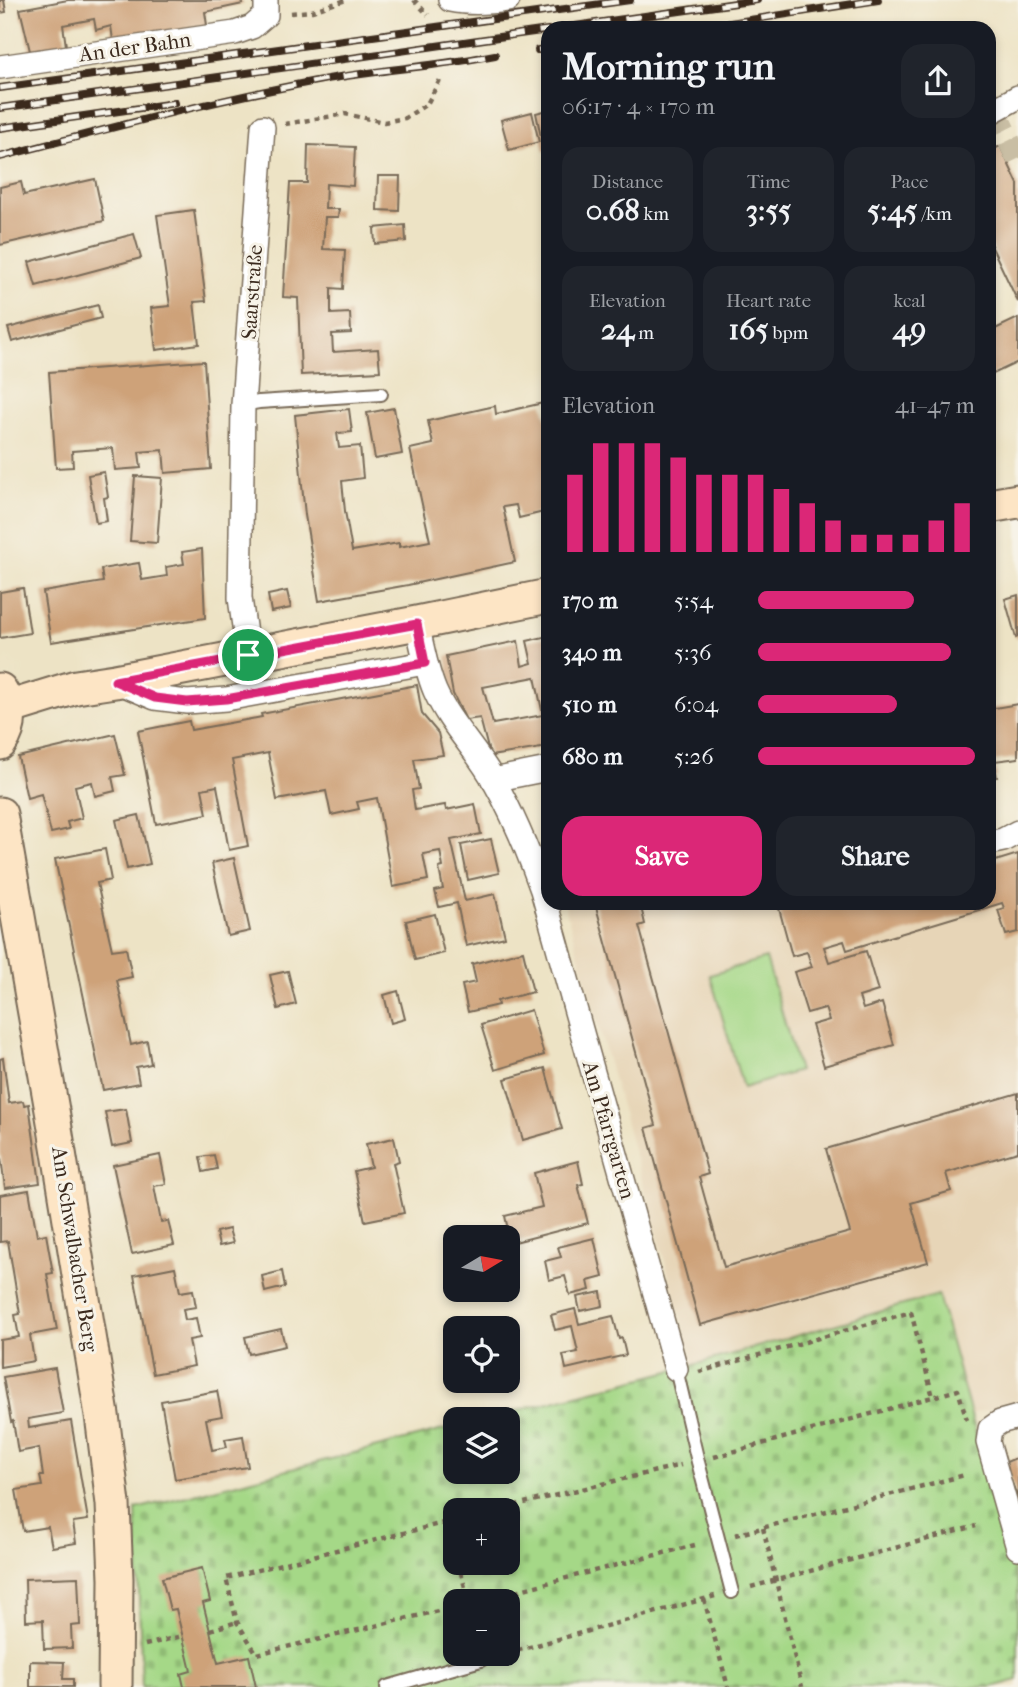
<!DOCTYPE html>
<meta charset="utf-8">
<style>
body{margin:0;font-family:"IM FELL French Canon",serif;background:#20242c;color:#f1f3f6;height:100vh;display:flex;flex-direction:column;font-size:26px;white-space:nowrap}
*{box-sizing:border-box;margin:0}
p{font-size:23px;color:#9ea1a6}
.icon{flex:none;width:38px;height:38px;fill:none;stroke:currentColor;stroke-width:2;stroke-linecap:round;stroke-linejoin:round}
.map{position:relative;flex:1;overflow:hidden}
.drawer{position:absolute;left:541px;top:21px;width:455px;height:889px;display:flex;flex-direction:column;background:#171b24;border-radius:21px;box-shadow:0 4px 10px #0003}
.drawer>*{flex:none}
.needle{width:46px;rotate:80deg}
.controls{position:absolute;left:443px;top:1225px;display:grid;gap:14px}
.controls a{display:grid;place-items:center;width:77px;height:77px;border-radius:14px;background:#171b24;box-shadow:0 4px 10px #0003;font-size:35px}
.pin{position:absolute;display:grid;place-items:center;width:60px;height:60px;color:#fff;margin:-30px;border:4px solid #fff;border-radius:50%;box-shadow:0 2px 7px #0007}
.round{display:grid;place-items:center;flex:none;width:74px;height:74px;border-radius:21px;background:#20242c}
.headline{display:flex;align-items:center;justify-content:space-between;height:119px;padding:0 21px}
h1{font-size:38px;font-weight:700;line-height:52px}
.figures{display:grid;grid-template-columns:repeat(3,1fr);gap:10px;height:119px;padding:7px 21px}
.figures div{display:grid;align-content:center;border-radius:18px;background:#20242c;text-align:center}
.figures b{font-size:30px;font-weight:700}
.figures small{font-size:19px;font-weight:400}
.figures p{font-size:19px}
.chart{height:196px;padding:14px 21px}
.chart p{display:flex;justify-content:space-between}
.chart svg{width:100%;height:126px;margin-top:7px;stroke:#db2777;stroke-width:6}
.cta{display:flex;gap:14px;margin-top:auto;padding:14px 21px}
.cta a{flex:1;height:80px;border-radius:21px;background:#db2777;color:#fff;font-size:28px;font-weight:700;line-height:80px;text-align:center}
.cta a+a{background:#20242c;color:#f1f3f6}
ul{padding:0 21px;list-style:none;font-size:23px}
li{display:grid;grid-template-columns:112px 84px 1fr;align-items:center;height:52px}
li i{height:18px;border-radius:9px;background:#db2777}
.map>svg:first-child{display:block}
</style>
<div class="map">
<svg width="1018" height="1687" viewBox="0 0 1018 1687">
<defs>
<pattern id="cemetery-stones" width="16" height="16" patternUnits="userSpaceOnUse" patternTransform="scale(1.75)"><rect width="16" height="16" fill="#a5d887"/><path d="M2 7V4a2 2 0 0 1 4 0v3zM10 15v-3a2 2 0 0 1 4 0v3z" fill="#8fba74"/></pattern>
</defs>
<rect width="100%" height="100%" fill="#f7f3e8"/>
<filter id="ink" filterUnits="userSpaceOnUse"><feTurbulence type="fractalNoise" baseFrequency=".0143" numOctaves="2"/><feDisplacementMap in="SourceGraphic" scale="14" xChannelSelector="R" yChannelSelector="G"/><feConvolveMatrix kernelMatrix="1 2 1 2 8 2 1 2 1" color-interpolation-filters="sRGB"/></filter>
<filter id="wash" filterUnits="userSpaceOnUse"><feTurbulence type="fractalNoise" baseFrequency=".00686" numOctaves="4" result="noise"/><feDisplacementMap in="SourceGraphic" scale="28" xChannelSelector="R" yChannelSelector="G"/><feGaussianBlur stdDeviation="1.57" result="paint"/><feColorMatrix in="noise" values="0 0 0 0 0 0 0 0 0 0 0 0 0 0 0 0 0 1.4 0 .05"/><feComposite in="paint" operator="in"/></filter>
<g filter="url(#wash)">
<rect width="100%" height="100%" fill="#ede3c5"/>
<path fill="#e7d5b7" d="M1018 844V1401L971 1414 938 1295 694 1365 564 903H989V852Z"/>
<path fill="url(#cemetery-stones)" stroke="#708152" stroke-width="2" fill-rule="evenodd" d="M938 1295 1018 1586V1680L992 1687H142L136 1509 455 1427V1472H508V1419H483L694 1365ZM455 1510H508V1563H455ZM455 1601H508V1654H455Z"/>
<path fill="#a5d887" stroke="#708152" stroke-width="2" d="M766 958 799 1071 743 1088 710 975Z"/>
<g id="blocks">
<g fill="#cea279" fill-rule="evenodd">
<path d="M0 0H4L6 12 0 13Z"/>
<path d="M68 0H242L243 4 205 12 208 32 165 38V32L113 40 111 26 96 30 94 19 63 25 66 46 30 51 20 9Z"/>
<path d="M548 110V151H544L536 113Z"/>
<path d="M532 112 539 142 509 150 501 120Z"/>
<path d="M308 145 355 147 353 186 326 184 325 209H339L338 217H325L323 249 345 250 343 289 331 288V314L350 313 351 333 332 334 333 352 378 349 380 371 301 375 298 298 283 297 290 183H307Z"/>
<path d="M1000 146 1018 184V302L989 241V152Z"/>
<path d="M378 176H400L399 211 377 210Z"/>
<path d="M95 179 104 221 0 245V187L21 182 24 195Z"/>
<path d="M194 210 206 301 194 302 199 344 156 350 151 308 170 306 157 215Z"/>
<path d="M405 225 406 241 375 244 374 228Z"/>
<path d="M134 234 141 258 36 286 29 262Z"/>
<path d="M98 305 101 318 12 342 8 328Z"/>
<path d="M1018 318V362L989 376V332Z"/>
<path d="M204 361 211 469 165 473 163 450 139 452 141 468 115 470 113 448 72 451 73 467 56 468 49 372Z"/>
<path d="M543 403 548 425V511L519 518 516 505 503 507 515 562 408 585 319 601 305 515 295 415 349 409 352 432 337 433 339 448 360 446 363 478 342 481 345 511 352 551 399 543V547L430 541 410 449 433 444 428 421 495 406 496 414Z"/>
<path d="M394 408 402 454 375 459 367 413Z"/>
<path d="M104 472 108 497 104 498 107 521 96 523 88 475Z"/>
<path d="M135 476 162 478 157 543 130 541Z"/>
<path d="M202 549 205 618 51 642 43 592 103 582 101 569 139 563 142 580 167 576 166 567 184 564 182 552Z"/>
<path d="M23 588 30 633 0 638V592Z"/>
<path d="M287 591 291 608 271 612 268 595Z"/>
<path d="M1018 595V637L1016 638 1005 599Z"/>
<path d="M548 636V747L490 756 480 718 466 720 453 694 446 656 518 641 522 666 532 663 527 641ZM535 677 543 715 493 724 483 687Z"/>
<path d="M417 685 422 714 438 733 443 755 414 759 419 789 412 790 415 810 445 805 446 810 475 804 481 834 451 840 453 848 465 901 495 894 505 937 466 946 457 903 439 907 435 891 443 889 439 868 443 867 440 851 423 854 428 880 393 887 377 798 357 802 359 809 331 815 326 791 277 800 268 753 232 760 248 846 229 850 217 786 202 789 207 814 156 824 138 731 189 721 191 730 262 717 261 714Z"/>
<path d="M1018 704V758L994 761 997 777 989 778V709Z"/>
<path d="M115 734 125 775 112 777 115 791 95 796 92 782 75 786 82 818 67 822 69 829 51 833 41 794 27 798 18 757Z"/>
<path d="M139 815 150 864 127 869 116 820Z"/>
<path d="M491 839 499 873 468 880 461 845Z"/>
<path d="M105 849 111 880 97 883 112 950 126 948 132 977 117 980 131 1045 147 1041 151 1064 136 1067 139 1083 103 1090 55 859Z"/>
<path d="M1018 854V932L1006 935 998 910 1004 908 1002 903 847 950 844 941 824 947 829 962 866 951 878 991 859 997 863 1009 882 1003 894 1045 824 1066 812 1025 829 1020 825 1008 807 1013 794 972 812 967 807 952 792 956 778 905 784 903H989V863Z"/>
<path d="M234 858 250 931 228 936 212 863Z"/>
<path d="M595 903H640L645 924 639 926 708 1174 699 1177 724 1267 850 1232 826 1149 1018 1093V1152L946 1173 951 1191 911 1203 928 1262 700 1325 646 1128 656 1125Z"/>
<path d="M435 914 444 953 415 960 406 921Z"/>
<path d="M523 951 533 992 497 1001 498 1005 468 1012 462 985 476 982 472 964Z"/>
<path d="M288 971 296 1004 278 1009 270 975Z"/>
<path d="M398 991 405 1019 391 1023 384 995Z"/>
<path d="M531 1010 544 1055 495 1070 481 1025Z"/>
<path d="M3 1058 9 1103 23 1101 24 1105 29 1104 40 1183 5 1188 0 1151V1059Z"/>
<path d="M545 1068 562 1129 523 1140 505 1079Z"/>
<path d="M126 1109 132 1143 112 1147 105 1112Z"/>
<path d="M394 1138 399 1161 393 1163 404 1213 365 1221 354 1171 371 1167 366 1144Z"/>
<path d="M160 1155 166 1184 154 1186 161 1222 168 1221 174 1245 132 1254 113 1165Z"/>
<path d="M214 1155 217 1169 203 1172 200 1157Z"/>
<path d="M578 1161 583 1184 578 1185 588 1223 511 1243 505 1216 542 1207 534 1173Z"/>
<path d="M29 1190 37 1236 46 1234 53 1273 47 1274 57 1330 30 1335 34 1361 0 1367V1340L19 1337 15 1315 20 1314 8 1241 0 1242V1195Z"/>
<path d="M229 1229 233 1243 219 1246 216 1232Z"/>
<path d="M594 1238 603 1277 588 1281 590 1290 570 1295 565 1276 549 1280 545 1261 561 1257 558 1247Z"/>
<path d="M175 1267 180 1292 193 1290 196 1307 183 1309 185 1320 196 1318 200 1338 189 1340 194 1366 153 1374 134 1275Z"/>
<path d="M282 1271 285 1287 265 1292 262 1276Z"/>
<path d="M601 1292 603 1306 580 1311 577 1297Z"/>
<path d="M575 1309 579 1324 613 1316 619 1339 622 1338 626 1355 566 1369 563 1355 578 1352 572 1326 555 1330 551 1315Z"/>
<path d="M281 1329 285 1346 249 1354 245 1337Z"/>
<path d="M55 1368 63 1413 28 1419 29 1428 71 1421 88 1520 73 1522 76 1543 52 1547 48 1527 23 1531 16 1490 42 1486 40 1476H43L39 1448 18 1452 13 1421 11 1422 3 1377Z"/>
<path d="M217 1391 222 1416 206 1419 212 1450 227 1447 225 1439 243 1436 248 1467 175 1479 161 1401Z"/>
<path d="M1018 1457V1498L1004 1463Z"/>
<path d="M202 1568 210 1601 203 1603 218 1663 249 1656 256 1687H184L181 1674 191 1671 176 1609 170 1610 162 1578Z"/>
<path d="M78 1577 80 1625 71 1626 72 1648 44 1649 43 1620 26 1621 25 1579Z"/>
<path d="M30 1661 64 1662 63 1679H73V1687H30Z"/>
</g>
</g>
</g>
<g filter="url(#ink)">
<use href="#blocks" fill-opacity="0" stroke="#796b58" stroke-width="2"/>
<g fill="none" stroke-linecap="round" stroke-linejoin="round">
<path stroke="#c9bea4" stroke-width="23" stroke-dasharray="23 11" stroke-linecap="butt" d="M994 110 1018 159"/>
<g stroke="#796b58" stroke-width="16">
<g id="lane">
<path d="M243 405 259 402 381 394"/>
<path d="M676 1369 698 1462 732 1592"/>
<path d="M387 1687 481 1660"/>
</g>
</g>
<g stroke="#796b58" stroke-width="26">
<g id="street">
<path d="M450 0C469 4 488 3 508 0"/>
<path d="M0 67 235 33 252 27 266 15V0"/>
<path d="M989 113 1018 97"/>
<path d="M417 623C422 646 426 670 435 691 450 725 477 750 494 781 514 816 529 853 542 890L676 1369"/>
<path d="M248 655 240 598 243 405 263 127"/>
<path d="M115 681 155 698 187 702 226 699 425 663"/>
<path d="M493 780 548 769"/>
<path d="M989 843 1003 840 1018 832"/>
<path d="M1018 1417 1000 1422 990 1429 988 1442 1018 1548"/>
</g>
</g>
<g stroke="#796b58" stroke-width="37">
<g id="secondary">
<path d="M989 506 1018 501"/>
<path d="M0 690C11 706 12 726 0 743"/>
<path d="M8 708 76 687 115 681 417 623 548 596"/>
<path d="M0 814 53 1116 102 1415 113 1504 116 1579 115 1687"/>
</g>
</g>
<g stroke="#796b58" stroke-width="4.5" stroke-dasharray="5 5" stroke-linecap="butt">
<path d="M414 0 428 15"/>
<path d="M291 13 312 11 346 0"/>
<path d="M285 124 345 114 384 122 405 118 427 104 441 78"/>
<path d="M699 1372 911 1312 933 1397"/>
<path d="M714 1457 958 1390 967 1420"/>
<path d="M495 1510 681 1465"/>
<path d="M455 1520 226 1578 237 1622 257 1654 455 1607"/>
<path d="M447 1522 455 1552"/>
<path d="M763 1528 802 1687"/>
<path d="M735 1535 965 1475"/>
<path d="M458 1563 469 1601"/>
<path d="M751 1587 976 1526"/>
<path d="M704 1599 728 1687"/>
<path d="M477 1601 699 1544"/>
<path d="M210 1630 237 1622"/>
<path d="M145 1645 182 1636"/>
<path d="M508 1653 715 1596"/>
</g>
<use href="#lane" stroke="#fff" stroke-width="12"/>
<use href="#street" stroke="#fff" stroke-width="23"/>
<use href="#secondary" stroke="#fde5c5" stroke-width="33"/>
<g stroke="#3b2a1e" stroke-width="8">
<g id="rail">
<path d="M561 28 757 0"/>
<path d="M698 28 878 0"/>
<path d="M538 50 548 49"/>
<path d="M0 88 630 0"/>
<path d="M0 108 548 30"/>
<path d="M0 128 175 103"/>
<path d="M0 157C104 130 206 102 311 82 372 70 434 67 495 55"/>
</g>
</g>
<use href="#rail" stroke="#f7f3e8" stroke-width="5" stroke-dasharray="16" stroke-linecap="butt"/>
</g>
</g>
<g fill="none" stroke-linecap="round" stroke-linejoin="round" filter="url(#ink)">
<g stroke="#fff" stroke-width="14">
<path id="route" d="M417 624 425 663 226 699 187 702 155 698 115 681Z"/>
</g>
<use href="#route" stroke="#db2777" stroke-width="9"/>
</g>
<g text-anchor="middle" stroke-width="6" stroke-linejoin="round" paint-order="stroke">
<g font-size="21" fill="#3b2a1e" stroke="#f7f3e8">
<text transform="translate(135 47) rotate(-8)" y="7">An der Bahn</text>
<text transform="translate(252 292) rotate(-86)" y="7">Saarstraße</text>
<text transform="translate(609 1130) rotate(74)" y="7">Am Pfarrgarten</text>
<text transform="translate(75 1249) rotate(81)" y="7">Am Schwalbacher Berg</text>
</g>
</g>
</svg>
<div class="controls">
<a><svg class="needle" viewBox="-14 -14 28 28"><path d="M0-13l5 13h-10z" fill="#e53935"/><path d="M0 13l5-13h-10z" fill="#9ea1a6"/></svg></a>
<a><svg class="icon" aria-label="locate" viewBox="0 0 24 24"><circle cx="12" cy="12" r="6"/><path d="M12 2v4M12 18v4M2 12h4M18 12h4"/></svg></a>
<a><svg class="icon" aria-label="layers" viewBox="0 0 24 24"><path d="M12 4l9 5-9 5-9-5zM3 14l9 5 9-5"/></svg></a>
<a>+</a>
<a>−</a>
</div>
<div class="pin" style="left:248px;top:655px;background:#1e9e55"><svg class="icon" aria-label="arrive" viewBox="0 0 24 24"><path d="M6 21V4h12l-3 4 3 4H6"/></svg></div>
<section class="drawer">
<div class="headline"><div><h1>Morning run</h1><p>06:17 · 4 × 170 m</p></div><a class="round"><svg class="icon" aria-label="share" viewBox="0 0 24 24"><path d="M12 15V3M7 8l5-5 5 5M5 13v7h14v-7"/></svg></a></div>
<div class="figures">
<div><p>Distance</p><b>0.68<small> km</small></b></div>
<div><p>Time</p><b>3:55</b></div>
<div><p>Pace</p><b>5:45<small> /km</small></b></div>
</div>
<div class="figures">
<div><p>Elevation</p><b>24<small> m</small></b></div>
<div><p>Heart rate</p><b>165<small> bpm</small></b></div>
<div><p>kcal</p><b>49</b></div>
</div>
<div class="chart"><p><span>Elevation</span>41–47 m</p>
<svg viewBox="0 0 160 44" preserveAspectRatio="none"><path d="M5 44V17M15 44V6M25 44V6M35 44V6M45 44V11M55 44V17M65 44V17M75 44V17M85 44V22M95 44V27M105 44V33M115 44V38M125 44V38M135 44V38M145 44V33M155 44V27"/></svg>
</div>
<ul>
<li><b>170 m</b>5:54<i style="width:72%"></i></li>
<li><b>340 m</b>5:36<i style="width:89%"></i></li>
<li><b>510 m</b>6:04<i style="width:64%"></i></li>
<li><b>680 m</b>5:26<i style="width:100%"></i></li>
</ul>
<div class="cta"><a>Save</a><a>Share</a></div>
</section>
</div>
